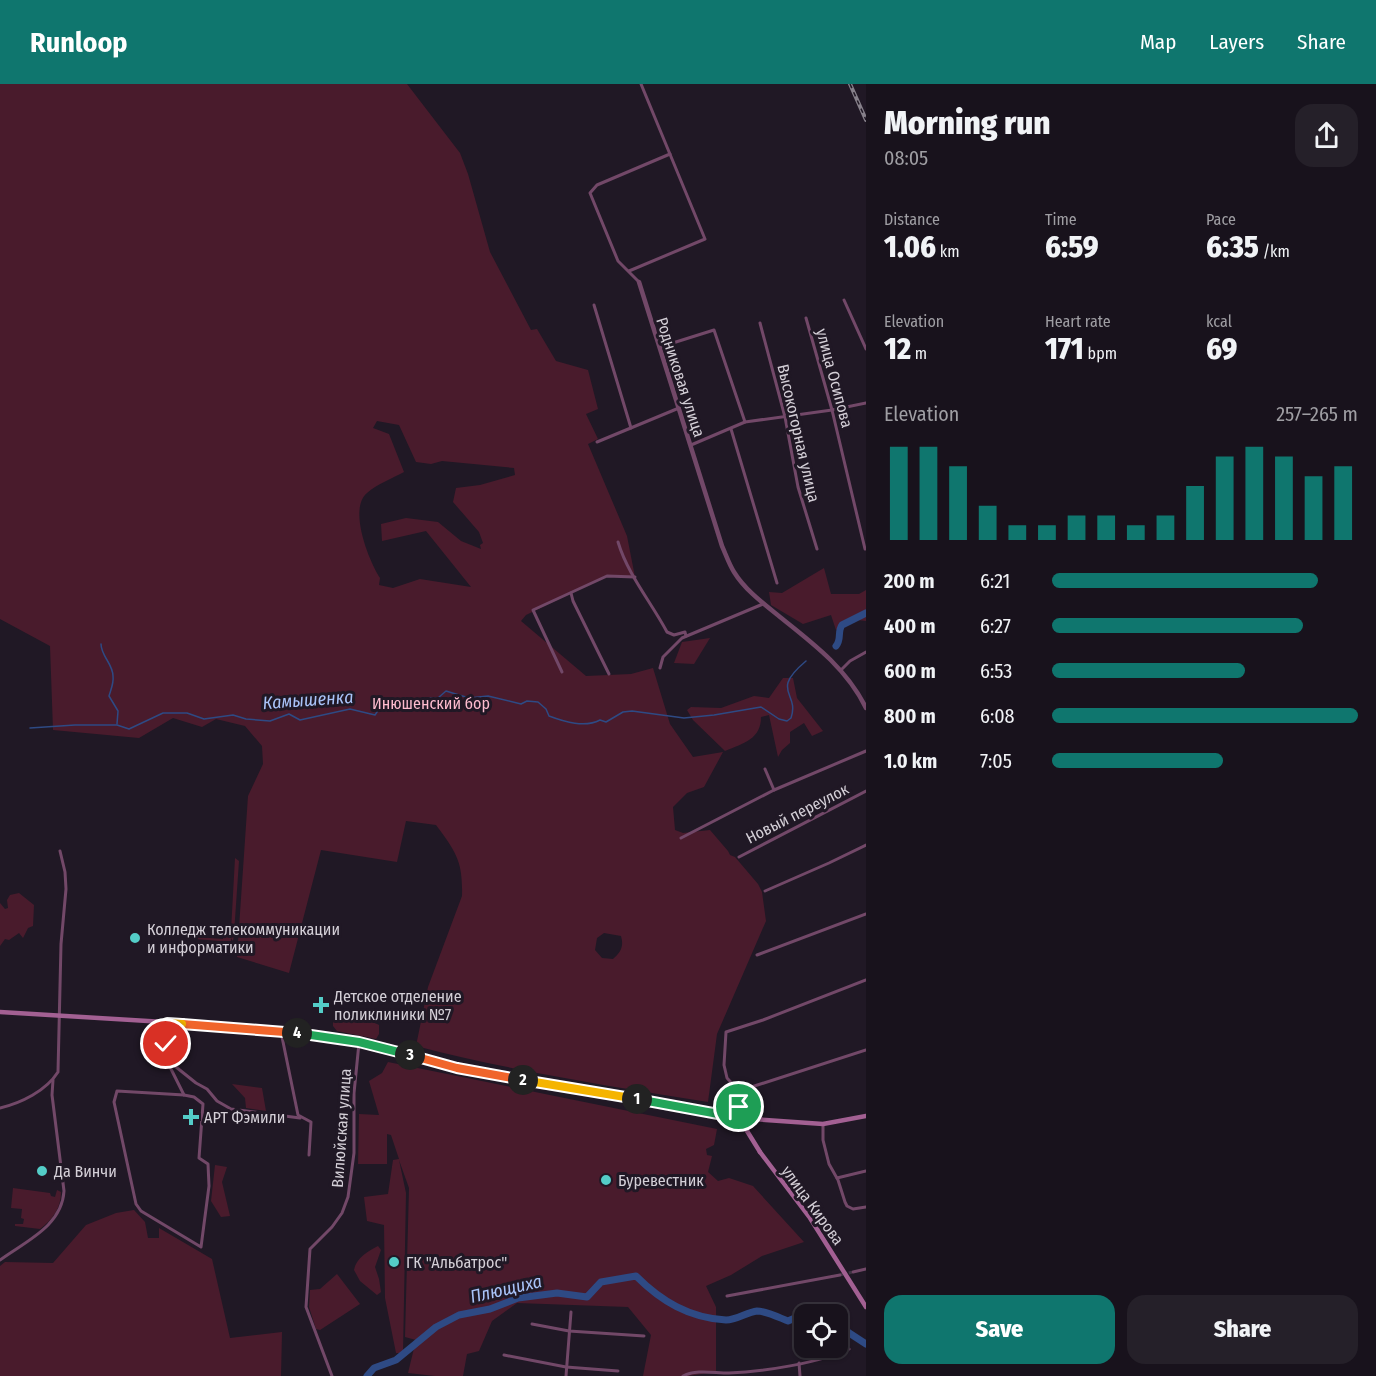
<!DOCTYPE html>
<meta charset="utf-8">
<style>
body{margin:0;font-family:"Fira Sans Condensed",sans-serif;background:#252029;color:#f1f3f6;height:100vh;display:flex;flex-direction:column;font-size:22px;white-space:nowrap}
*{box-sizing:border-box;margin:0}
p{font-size:20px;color:#9f9ea3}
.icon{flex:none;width:33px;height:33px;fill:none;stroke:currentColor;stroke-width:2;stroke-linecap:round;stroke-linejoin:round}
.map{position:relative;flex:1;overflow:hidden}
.side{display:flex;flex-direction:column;background:#18121c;width:510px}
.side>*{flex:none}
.tools{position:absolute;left:794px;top:1220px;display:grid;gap:12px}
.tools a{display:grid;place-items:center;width:54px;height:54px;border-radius:12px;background:#18121c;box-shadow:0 2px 4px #0004,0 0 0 2px #36323b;font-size:30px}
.pin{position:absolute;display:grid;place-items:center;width:51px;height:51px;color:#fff;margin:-26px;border:3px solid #fff;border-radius:50%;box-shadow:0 2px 6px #0007}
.km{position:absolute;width:30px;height:30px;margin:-15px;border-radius:50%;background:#222;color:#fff;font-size:16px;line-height:30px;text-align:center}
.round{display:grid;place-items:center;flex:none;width:63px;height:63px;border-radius:18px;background:#252029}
.head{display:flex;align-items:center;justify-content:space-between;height:102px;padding:0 18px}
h1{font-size:33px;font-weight:800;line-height:45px}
.figures{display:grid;grid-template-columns:repeat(3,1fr);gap:9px;height:102px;padding:6px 18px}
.figures div{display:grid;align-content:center}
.figures b{font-size:30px;font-weight:800}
.figures small{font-size:16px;font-weight:400}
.figures p{font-size:16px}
.chart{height:168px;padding:12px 18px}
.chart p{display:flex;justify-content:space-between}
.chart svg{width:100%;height:108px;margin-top:6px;stroke:#0f766e;stroke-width:6}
.action{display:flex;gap:12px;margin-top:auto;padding:12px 18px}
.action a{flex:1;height:69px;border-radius:18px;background:#0f766e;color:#fff;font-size:24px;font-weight:800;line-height:69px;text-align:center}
.action a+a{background:#252029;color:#f1f3f6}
ul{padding:0 18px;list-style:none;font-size:20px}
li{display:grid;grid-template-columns:96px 72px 1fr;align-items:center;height:45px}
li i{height:15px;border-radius:8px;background:#0f766e}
header{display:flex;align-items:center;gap:36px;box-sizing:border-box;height:84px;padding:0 30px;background:#0f766e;color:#fff}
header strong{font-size:28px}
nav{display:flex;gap:33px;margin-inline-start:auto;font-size:21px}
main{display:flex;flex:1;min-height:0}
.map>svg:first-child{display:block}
</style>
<header>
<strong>Runloop</strong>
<nav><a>Map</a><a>Layers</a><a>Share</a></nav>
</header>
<main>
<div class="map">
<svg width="866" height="1292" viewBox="0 0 866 1292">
<rect width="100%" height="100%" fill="#201825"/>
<g fill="#491b2c" fill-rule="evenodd">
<path d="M0 0H407L460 69 468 90 490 168 531 246 537 245 556 277 588 286 598 325 586 330 598 355 588 360 627 452 635 493 607 492 526 531 521 537 586 592 631 590 653 584 670 640 693 673 723 668 704 703 687 709 673 723 675 746 683 749 710 746 728 767 730 771 735 773 758 800 762 808 766 837 717 950 708 1018C610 1002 512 987 416 962L428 903 462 812C463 777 456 768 436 741L406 737 397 778 321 766 289 889 237 873 248 712 263 680 262 662 245 642 216 635 202 643 173 634 139 654 53 646 50 562 0 535ZM377 337 399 341 416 378 431 380 442 377 514 384 515 391 480 401 456 404 453 418 479 448 483 459 480 461 481 465 461 457 438 438 406 434 381 440 382 457 426 447 471 503 420 495 393 504 379 501 380 494C369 477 348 425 367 409 377 400 393 394 404 388L389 350 373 344ZM604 849 621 852C624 862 621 868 613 875L602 874 595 866 597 854Z"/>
<path d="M824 484 831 510H859L866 506V537L857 536 836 546 831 531 803 540 771 521 769 508 782 509Z"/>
<path d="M710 554 694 580 674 579 682 558Z"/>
<path d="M783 594H793L797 614 823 647 812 652 804 639 790 648V659L782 666 778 673 769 631 761 633C761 655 744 659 725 667L693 636 687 626 691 623 721 624 754 612 769 614Z"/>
<path d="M235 774 239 777 234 850 230 851 226 849 230 853 234 851 233 857 231 854V858L195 855 194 840 196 853 223 855 224 847H231Z"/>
<path d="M19 809 34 821 33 842 28 844 23 854 19 849 9 856 5 855 0 862V819L5 825 8 824 7 816 10 811Z"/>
<path d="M349 931 361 932 379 941V950L376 955 337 947 333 942V934Z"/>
<path d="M388 978 717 1045 714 1061 706 1065 707 1071 712 1072 708 1088 718 1097 729 1094 753 1102 804 1158 762 1172 731 1191 706 1202 716 1223V1288L687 1292H643L651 1251 628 1223 517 1219 492 1237 479 1267 467 1270 463 1292H435L408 1289 416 1256 405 1253 409 1104 399 1076 406 1109 403 1269H396L385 1214 384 1141 367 1137 364 1113 388 1110 393 1076 399 1075 391 1051 387 1050V1080H358L359 1030 379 1031 369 997 382 989Z"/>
<path d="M232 1000 262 1004 266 1027 246 1024 245 1014Z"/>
<path d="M215 1081 227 1083 222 1098 230 1132 221 1133 211 1117Z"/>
<path d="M13 1104 50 1109 51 1112 55 1113 57 1106 61 1108C61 1125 52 1136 40 1145L15 1142V1140H23L24 1135 21 1134 22 1125 11 1124Z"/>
<path d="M134 1126 145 1138 148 1154H159V1144L212 1175 230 1254 282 1248 281 1292H0V1182L5 1178 53 1179 86 1141 116 1129Z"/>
<path d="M378 1162 381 1166 375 1183 379 1195 381 1208 377 1211 360 1197 354 1186C356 1174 368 1167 378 1162Z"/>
<path d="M337 1190 360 1220 320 1246 316 1245 309 1223 310 1206 320 1205Z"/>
</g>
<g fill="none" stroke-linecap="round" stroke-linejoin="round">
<g stroke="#2e4a84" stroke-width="1.5">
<path d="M101 560C101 572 113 580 113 592 114 599 111 605 109 612L118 627 117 640"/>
<path d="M30 644 75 641H117L129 645 163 629H187L204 635 233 631 246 635 270 637 289 630 300 636 350 625 375 631 381 622 413 615 438 614 446 607 469 614 488 612 521 620 527 617 538 618 546 625 549 632C565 638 585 644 600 636L606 638 623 628 632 627 684 634 714 631 761 623 779 635 787 637 791 634C800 608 769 608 806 577"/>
</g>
<g stroke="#2e4a84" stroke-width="7">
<path d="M836 562C842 555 837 548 842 541L866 529"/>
<path d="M837 1241 866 1260"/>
<path d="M367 1292 374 1284 396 1276 436 1243 459 1231 490 1225 518 1214 557 1209 587 1213 601 1198 636 1192C661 1217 689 1234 726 1236 737 1236 747 1228 757 1227 766 1227 780 1234 788 1237L804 1230 807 1225H816L825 1230"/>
</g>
<path stroke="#3b3340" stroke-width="3" stroke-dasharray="3 1.5" stroke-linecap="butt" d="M840 1191 853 1188"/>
<g stroke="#724868" stroke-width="3">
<path d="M629 187 705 155 641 0"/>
<path d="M638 197 618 177 590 109 597 101 670 70"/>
<path d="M844 216 866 265"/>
<path d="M594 221 631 344"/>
<path d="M806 234 832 326 865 465"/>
<path d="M760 239 785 333 798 403 817 465"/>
<path d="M660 263 714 246 745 338"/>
<path d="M731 345 777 499"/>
<path d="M597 358 679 324"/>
<path d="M691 361 745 338 832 326 866 319"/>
<path d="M618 458C628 491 651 518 667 548L674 551 685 548 686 552"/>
<path d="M571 509 573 517 609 590"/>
<path d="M660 584 663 573 682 554 763 520"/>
<path d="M841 586 850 577 866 568"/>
<path d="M562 588 533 526 607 492 635 493"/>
<path d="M765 685 774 706"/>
<path d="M681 754 774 706 866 667"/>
<path d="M739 773 866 707"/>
<path d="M765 807 829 779 866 761"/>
<path d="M757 871 866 830"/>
<path d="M167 939 166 975 184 1011"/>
<path d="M281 948 298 1031 311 1038 309 1071"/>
<path d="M166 975 196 999 207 1005 217 1017 231 1025 300 1034"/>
<path d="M117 1007 184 1011 194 1013 203 1020 199 1074 208 1080 209 1102 201 1163 141 1127 136 1120 114 1018Z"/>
<path d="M739 1007 727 994 724 981 726 948 763 936 866 896"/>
<path d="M0 1024C21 1019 46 1007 58 988L61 860 66 805 65 788 60 767"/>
<path d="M739 1034V1007L866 966"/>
<path d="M823 1040V1056L829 1080 838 1096 845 1118 847 1122 853 1125 866 1123"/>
<path d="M837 1094 866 1087"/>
<path d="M0 1176C26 1157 62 1142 64 1107L52 1011 53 996"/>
<path d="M853 1188 866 1185"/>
<path d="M727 1212 840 1191"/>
<path d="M532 1240 569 1247 644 1252"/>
<path d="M504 1271 566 1283 618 1287"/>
<path d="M799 1279 800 1292"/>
<path d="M332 1292 306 1223 310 1165 332 1143 342 1129 348 1113 354 1069V1009L359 959"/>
<path d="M566 1292 571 1228"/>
<path d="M683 1292C697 1285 713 1289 729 1289 761 1288 820 1279 849 1265"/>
</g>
<path stroke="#724868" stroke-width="4.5" d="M639 198 722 462C726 471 729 480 734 488 745 506 764 520 780 533 814 560 847 585 866 624"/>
<g stroke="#a36093" stroke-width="4.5">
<path d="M0 928 230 942 329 953 379 963 457 984 573 1006 674 1021 739 1034 823 1040 866 1032"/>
<path d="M739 1034 760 1068"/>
</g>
<g stroke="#86808a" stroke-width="4">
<path id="rail" d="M850 0 866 36"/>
</g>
<use href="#rail" stroke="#201825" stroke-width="1.5" stroke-dasharray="4.5" stroke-linecap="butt"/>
<path stroke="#a36093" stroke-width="4.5" d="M760 1068 810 1134 866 1223"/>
</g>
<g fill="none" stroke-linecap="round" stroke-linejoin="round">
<g stroke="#fff" stroke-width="12">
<path id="split-1" d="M637 1015 740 1034 739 1023"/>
</g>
<g stroke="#fff" stroke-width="12">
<path id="split-2" d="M523 996 637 1015"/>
</g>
<g stroke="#fff" stroke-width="12">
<path id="split-3" d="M410 971 457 984 523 996"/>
</g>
<g stroke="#fff" stroke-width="12">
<path id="split-4" d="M297 949 359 958 410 971"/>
</g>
<g stroke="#fff" stroke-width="12">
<path id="split-5" d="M182 940 297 949"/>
</g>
<g stroke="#fff" stroke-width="12">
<path id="split-6" d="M166 960 167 939 182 940"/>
</g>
<use href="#split-1" stroke="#22a559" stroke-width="8"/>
<use href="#split-2" stroke="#f5b400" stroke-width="8"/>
<use href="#split-3" stroke="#f0652b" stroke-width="8"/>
<use href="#split-4" stroke="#22a559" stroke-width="8"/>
<use href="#split-5" stroke="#f0652b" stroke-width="8"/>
<use href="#split-6" stroke="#f5b400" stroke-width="8"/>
</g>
<g fill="#54cdc8" stroke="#201825" stroke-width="2">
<circle cx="135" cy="854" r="6"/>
<path d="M318 912h6v6h6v6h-6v6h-6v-6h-6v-6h6z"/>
<path d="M188 1024h6v6h6v6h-6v6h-6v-6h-6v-6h6z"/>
<circle cx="42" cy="1087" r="6"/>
<circle cx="606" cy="1096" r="6"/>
<circle cx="394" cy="1178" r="6"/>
</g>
<g text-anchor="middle" stroke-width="6" stroke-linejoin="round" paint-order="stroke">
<g font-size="16" fill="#d4cfd7" stroke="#201825">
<text transform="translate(681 293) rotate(72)" y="6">Родниковая улица</text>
<text transform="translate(835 294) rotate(75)" y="6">улица Осипова</text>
<text transform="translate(799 349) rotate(77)" y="6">Высокогорная улица</text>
<text transform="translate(797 729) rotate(-27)" y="6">Новый переулок</text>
<text transform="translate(341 1044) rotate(-86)" y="6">Вилюйская улица</text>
<text transform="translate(813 1121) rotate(54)" y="6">улица Кирова</text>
</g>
<g font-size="16" fill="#fdbbce" stroke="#201825">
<text x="431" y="625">Инюшенский бор</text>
</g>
<g font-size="16" fill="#d4cfd7" stroke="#201825" text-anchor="start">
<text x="147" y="851">Колледж телекоммуникации<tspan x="147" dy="18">и информатики</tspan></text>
<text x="334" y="918">Детское отделение<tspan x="334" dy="18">поликлиники №7</tspan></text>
<text x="204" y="1039">АРТ Фэмили</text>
<text x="54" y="1093">Да Винчи</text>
<text x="618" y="1102">Буревестник</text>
<text x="406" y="1184">ГК "Альбатрос"</text>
</g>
<g font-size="18" font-style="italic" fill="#a9c3f8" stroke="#201825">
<text transform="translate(308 616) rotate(-4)" y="6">Камышенка</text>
<text transform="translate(506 1205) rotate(-13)" y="6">Плющиха</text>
</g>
</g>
</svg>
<div class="tools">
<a><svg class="icon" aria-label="locate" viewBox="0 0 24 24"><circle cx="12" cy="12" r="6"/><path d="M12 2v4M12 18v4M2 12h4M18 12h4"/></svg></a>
</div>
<div class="pin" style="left:739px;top:1023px;background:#1e9e55"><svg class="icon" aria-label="arrive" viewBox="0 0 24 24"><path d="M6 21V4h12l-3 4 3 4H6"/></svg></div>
<div class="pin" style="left:166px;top:960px;background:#d93025"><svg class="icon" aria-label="check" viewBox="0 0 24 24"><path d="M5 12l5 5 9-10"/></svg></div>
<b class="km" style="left:637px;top:1015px">1</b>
<b class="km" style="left:523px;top:996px">2</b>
<b class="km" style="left:410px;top:971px">3</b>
<b class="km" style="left:297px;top:949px">4</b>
</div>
<section class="side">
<div class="head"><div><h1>Morning run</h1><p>08:05</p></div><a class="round"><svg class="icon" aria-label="share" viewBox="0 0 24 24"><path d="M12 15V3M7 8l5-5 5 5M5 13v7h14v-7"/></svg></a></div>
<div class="figures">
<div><p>Distance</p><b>1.06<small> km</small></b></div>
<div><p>Time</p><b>6:59</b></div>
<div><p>Pace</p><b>6:35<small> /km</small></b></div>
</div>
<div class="figures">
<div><p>Elevation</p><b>12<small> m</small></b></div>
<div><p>Heart rate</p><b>171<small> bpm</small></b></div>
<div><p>kcal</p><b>69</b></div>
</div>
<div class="chart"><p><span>Elevation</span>257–265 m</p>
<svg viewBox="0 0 160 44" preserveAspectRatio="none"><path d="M5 44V6M15 44V6M25 44V14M35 44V30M45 44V38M55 44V38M65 44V34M75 44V34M85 44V38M95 44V34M105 44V22M115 44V10M125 44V6M135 44V10M145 44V18M155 44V14"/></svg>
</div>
<ul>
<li><b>200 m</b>6:21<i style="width:87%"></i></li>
<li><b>400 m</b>6:27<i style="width:82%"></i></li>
<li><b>600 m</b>6:53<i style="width:63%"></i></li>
<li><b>800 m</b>6:08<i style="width:100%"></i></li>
<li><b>1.0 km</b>7:05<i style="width:56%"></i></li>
</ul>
<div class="action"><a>Save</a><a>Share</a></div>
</section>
</main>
